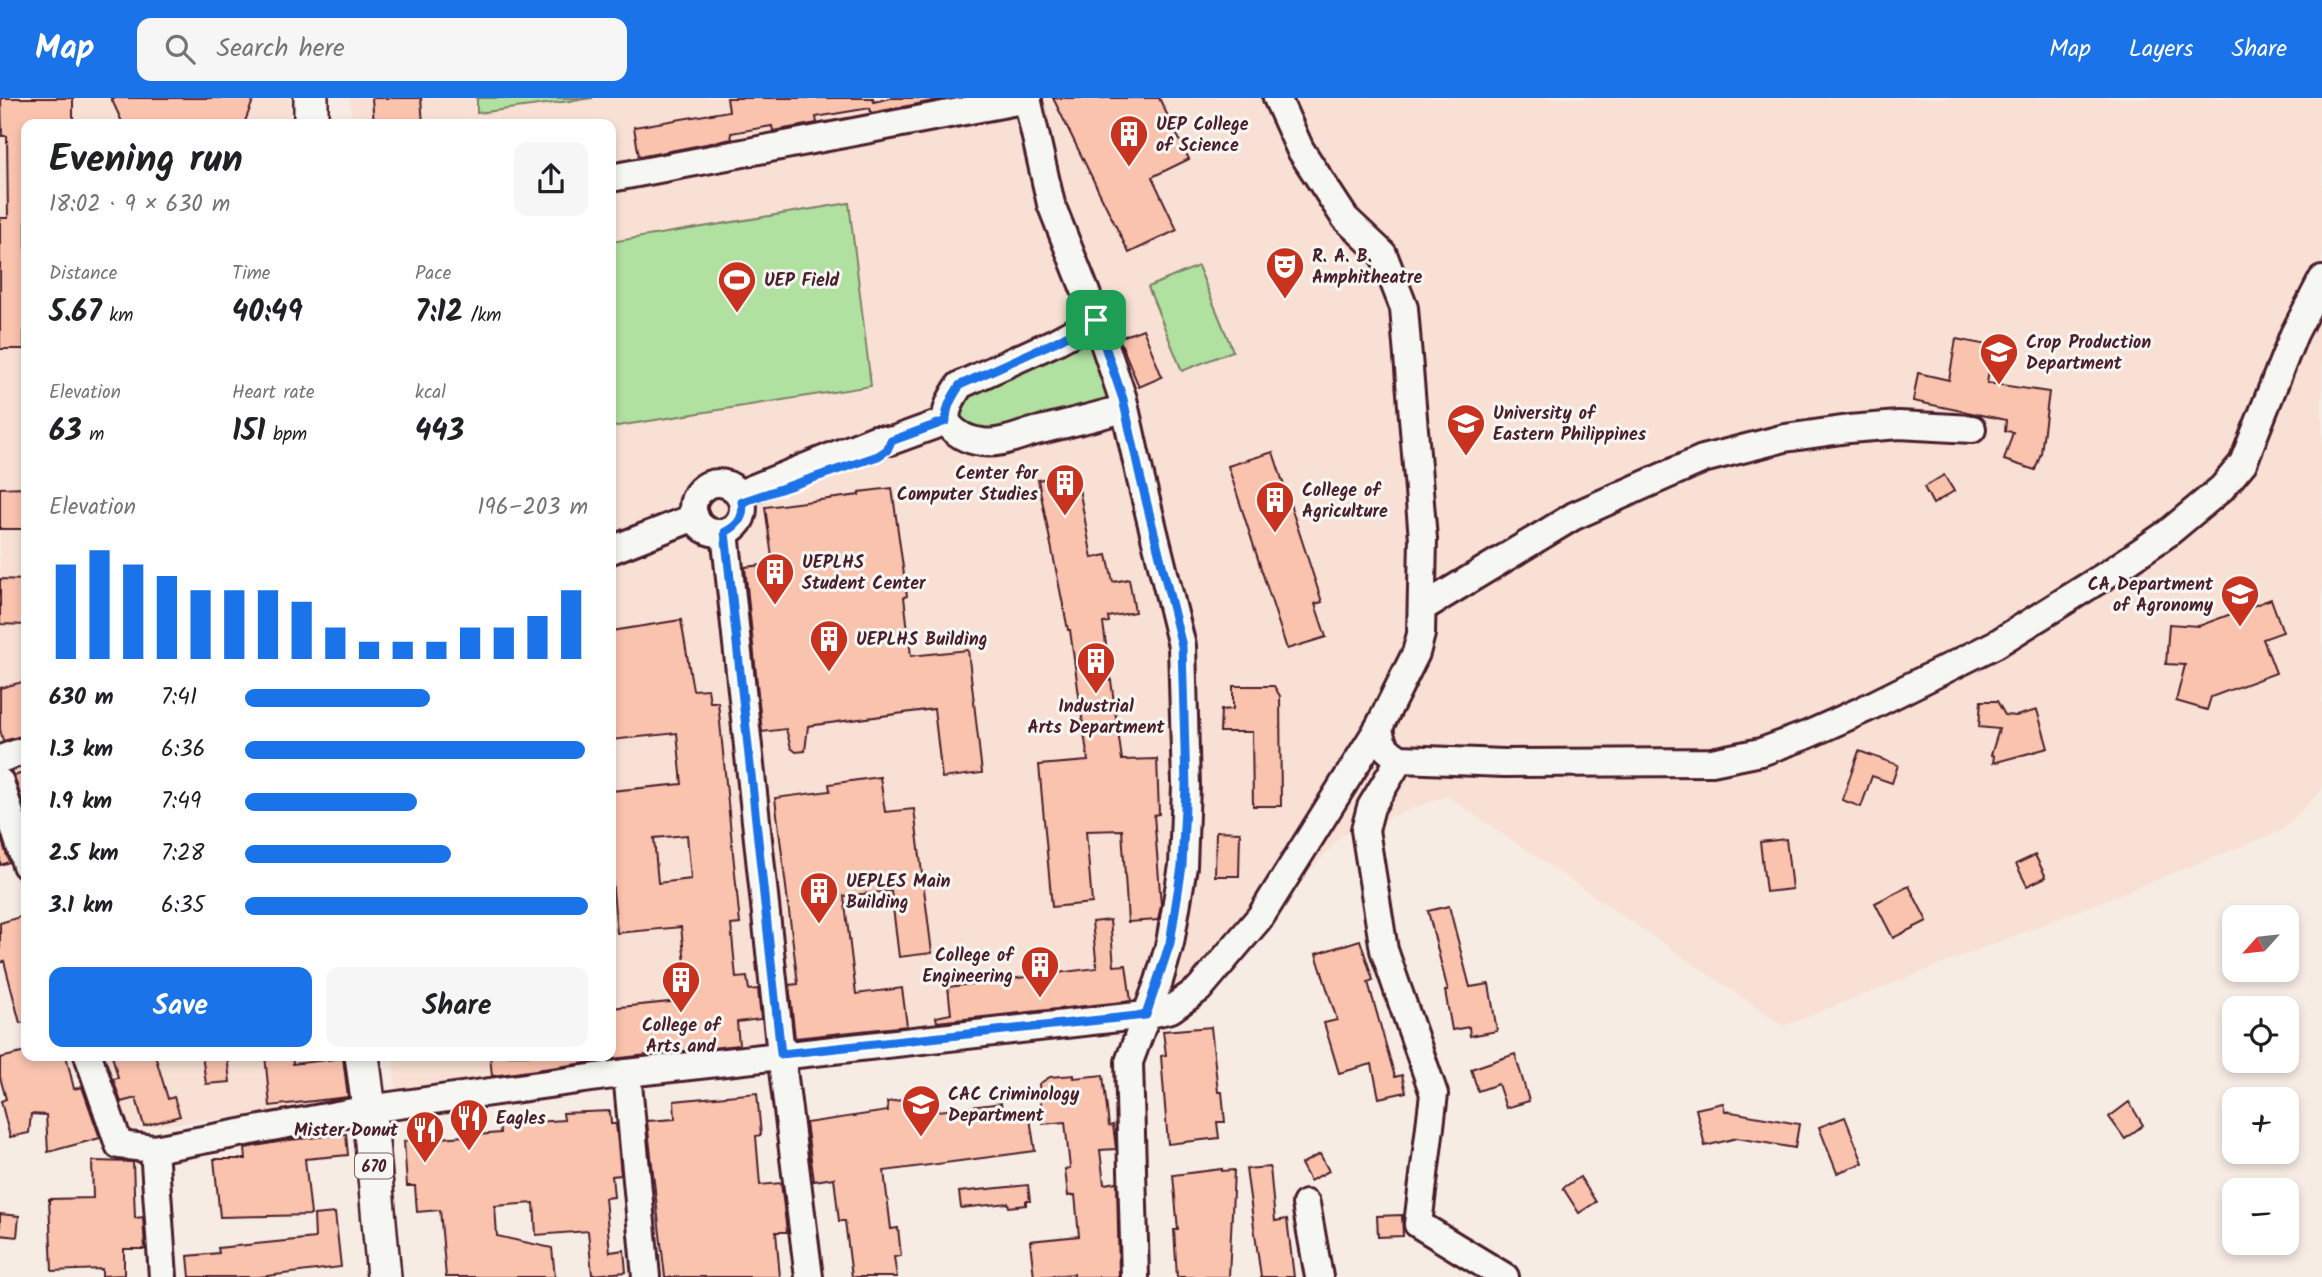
<!DOCTYPE html>
<meta charset="utf-8">
<style>
body{margin:0;font-family:Kalam,sans-serif;background:#f6f6f6;color:#202124;height:100vh;display:flex;flex-direction:column;font-size:26px;white-space:nowrap}
*{box-sizing:border-box;margin:0}
p{font-size:23px;color:#757577}
.icon{flex:none;width:38px;height:38px;fill:none;stroke:currentColor;stroke-width:2;stroke-linecap:round;stroke-linejoin:round}
.map{position:relative;flex:1;overflow:hidden}
.side{position:absolute;left:21px;top:21px;width:595px;height:942px;display:flex;flex-direction:column;background:#fff;border-radius:14px;box-shadow:0 4px 10px #0003}
.side>*{flex:none}
.needle{width:46px;rotate:243deg}
.buttons{position:absolute;left:2222px;top:807px;display:grid;gap:14px}
.buttons a{display:grid;place-items:center;width:77px;height:77px;border-radius:14px;background:#fff;box-shadow:0 4px 10px #0003;font-size:35px}
.pin{position:absolute;display:grid;place-items:center;width:60px;height:60px;color:#fff;margin:-30px;border-radius:14px;box-shadow:0 4px 10px #0006}
.round{display:grid;place-items:center;flex:none;width:74px;height:74px;border-radius:14px;background:#f6f6f6}
.head{display:flex;align-items:center;justify-content:space-between;height:119px;padding:0 28px}
h1{font-size:38px;font-weight:700;line-height:52px}
.figures{display:grid;grid-template-columns:repeat(3,1fr);gap:10px;height:119px;padding:7px 28px}
.figures div{display:grid;align-content:center}
.figures b{font-size:30px;font-weight:700}
.figures small{font-size:19px;font-weight:400}
.figures p{font-size:19px}
.chart{height:196px;padding:14px 28px}
.chart p{display:flex;justify-content:space-between}
.chart svg{width:100%;height:126px;margin-top:7px;stroke:#1a73e8;stroke-width:6}
.button{display:flex;gap:14px;margin-top:auto;padding:14px 28px}
.button a{flex:1;height:80px;border-radius:14px;background:#1a73e8;color:#fff;font-size:28px;font-weight:700;line-height:80px;text-align:center}
.button a+a{background:#f6f6f6;color:#202124}
ul{padding:0 28px;list-style:none;font-size:23px}
li{display:grid;grid-template-columns:112px 84px 1fr;align-items:center;height:52px}
li i{height:18px;border-radius:9px;background:#1a73e8}
header{display:flex;align-items:center;gap:42px;box-sizing:border-box;height:98px;padding:0 35px;background:#1a73e8;color:#fff}
header strong{font-size:33px}
nav{display:flex;gap:38px;margin-inline-start:auto;font-size:24px}
.search{width:490px;height:63px;background:#f6f6f6;display:flex;align-items:center;gap:18px;box-sizing:border-box;padding:0 24px;border-radius:14px;color:#757577;font-size:26px}
.map>svg:first-child{display:block}
</style>
<header>
<strong>Map</strong>
<div class="search"><svg class="icon" aria-label="search" viewBox="0 0 24 24"><circle cx="10" cy="10" r="6"/><path d="M15 15l6 6"/></svg>Search here</div>
<nav><a>Map</a><a>Layers</a><a>Share</a></nav>
</header>
<div class="map">
<svg width="2322" height="1179" viewBox="0 0 2322 1179">
<rect width="100%" height="100%" fill="#f7ece4"/>
<filter id="ink" filterUnits="userSpaceOnUse"><feTurbulence type="fractalNoise" baseFrequency=".0143" numOctaves="2"/><feDisplacementMap in="SourceGraphic" scale="14" xChannelSelector="R" yChannelSelector="G"/><feConvolveMatrix kernelMatrix="1 2 1 2 8 2 1 2 1" color-interpolation-filters="sRGB"/></filter>
<g filter="url(#ink)">
<g fill="#f8e0d4">
<path d="M0 0H293L294 26H26V747L0 660Z"/>
<path d="M350 0H2322V692L2281 733 1784 928 1447 698 1341 738 1188 913 396 999 393 957H611V26H351Z"/>
<path d="M96 957H344L349 1006 121 1032Z"/>
</g>
<g fill="#b0e1a1" stroke="#7d8066" stroke-width="2">
<path d="M477 0H593L477 15Z"/>
<path d="M849 105 871 288 611 329V144Z"/>
<path d="M1198 168 1233 253 1182 273 1148 189Z"/>
<path d="M1091 232 1111 295 1105 303 993 343 954 323 963 299Z"/>
</g>
<g fill="#fac3ae" stroke="#4a1f2b" stroke-width="2" fill-rule="evenodd">
<path d="M1 0H73V26H26V234H24V251H0V120H8L7 38H2Z"/>
<path d="M111 0H254L244 26H123Z"/>
<path d="M372 0H421L423 26H374Z"/>
<path d="M727 0H873L874 4 890 0H949L871 15 870 10 816 19 817 25 773 33 772 28 731 35 732 41 639 59 634 29 729 13Z"/>
<path d="M1053 0H1159L1189 61 1152 79 1177 132 1129 155Z"/>
<path d="M1143 231 1162 279 1139 289 1119 240Z"/>
<path d="M1956 241 1993 248 1987 285 2049 294 2041 355 2035 372 2004 362 2013 334 2005 333 2006 322 1913 303 1918 275 1949 282Z"/>
<path d="M1273 354 1322 504 1315 506 1326 539 1287 551 1228 368Z"/>
<path d="M1076 374 1092 460 1107 457 1113 484 1129 481 1135 514 1108 519 1109 524 1103 525 1122 662 1157 661 1159 716 1154 717 1161 807 1158 822 1128 824 1122 732 1086 733 1092 805 1052 809 1039 667 1088 663 1070 532H1068L1038 382Z"/>
<path d="M1944 377 1954 393 1933 406 1924 389Z"/>
<path d="M26 389V431H0V390Z"/>
<path d="M892 390 907 498 904 499 911 558 968 552 982 675 942 680 934 611 808 628 805 653 796 654 791 650 786 631 762 634 745 469 773 466 765 409 859 397V394Z"/>
<path d="M0 481 26 482V527L0 526Z"/>
<path d="M2271 501 2283 534 2263 541 2276 575 2211 599 2207 612 2176 603 2185 567 2166 566 2169 526 2199 528Z"/>
<path d="M681 522 693 592 708 591 710 604H718L740 826 731 827 736 880 747 879 749 892 758 891 761 921 737 924 739 947 611 961V910L689 902 681 829 617 835 611 771V693L682 686 677 635 611 642V533ZM687 737 691 781 658 785 654 740Z"/>
<path d="M26 583V637L3 643 0 631V590Z"/>
<path d="M1233 588H1274L1280 598 1281 708H1253L1252 634H1220L1221 612 1233 611Z"/>
<path d="M1981 603H1997L2005 617 2016 618 2037 612 2048 650 1993 665 1994 658 1991 657 1999 631 1979 629Z"/>
<path d="M1859 653 1898 667 1892 685 1872 678 1861 709 1842 702Z"/>
<path d="M26 674V715L14 678Z"/>
<path d="M880 679 885 714 914 711 932 855 899 859 891 793 844 798 856 896 902 890 907 928 795 940 789 887 798 886 775 700 830 693 829 686Z"/>
<path d="M1216 733 1240 734 1239 778H1215Z"/>
<path d="M0 737 9 764 0 767Z"/>
<path d="M1786 741 1792 791 1766 794 1760 744Z"/>
<path d="M2035 757 2046 779 2027 788 2016 766Z"/>
<path d="M1909 788 1927 823 1893 840 1875 805Z"/>
<path d="M1449 808 1470 889 1489 886 1497 933 1470 938 1469 929 1452 932 1445 893H1448L1428 813Z"/>
<path d="M26 817V924L20 925 4 863 0 865V825Z"/>
<path d="M1110 822 1114 868 1126 867 1131 903 937 924 936 919 951 916 948 889 1097 870 1092 824Z"/>
<path d="M1360 842 1373 882 1368 884 1395 979 1402 977 1406 994 1379 1000 1372 966 1339 975 1324 925 1337 922 1316 856Z"/>
<path d="M1211 929 1218 994H1222L1225 1024H1217L1219 1040 1168 1046 1161 958 1166 957 1163 933Z"/>
<path d="M26 954V957H66L74 991 82 989 100 1040 48 1054 46 1017 31 1016 29 1035 10 1039 1 1003 6 1001 0 979V960Z"/>
<path d="M1515 956 1529 1003 1506 1010 1498 986 1478 993 1471 971Z"/>
<path d="M112 957H155L168 1001 174 999 180 1018 144 1028 136 1000 121 1004 113 981 118 980Z"/>
<path d="M202 957H227L230 984 206 986Z"/>
<path d="M265 957H292L293 966 343 960 348 999 270 1008Z"/>
<path d="M490 957H593V964L492 978Z"/>
<path d="M1074 977V980L1103 977 1109 1028 1113 1027 1116 1051 1100 1052 1104 1086 1117 1084 1119 1179H1074V1176L1034 1179 1030 1143 1079 1138 1075 1097 1068 1098 1065 1071 1070 1070 1065 1024 1043 1026 1039 986 1050 979Z"/>
<path d="M757 995 761 1037 756 1038 760 1087 781 1085 787 1134H776L780 1179H665L647 1023 675 1021 674 1003Z"/>
<path d="M936 997 939 1013 1001 1005 1003 1018 1029 1014 1035 1053 884 1073 891 1131 898 1130 901 1158 894 1159 897 1179H852L845 1123H839L834 1080 814 1083 806 1025 888 1013 887 1004Z"/>
<path d="M2129 1004 2143 1027 2125 1041 2109 1019Z"/>
<path d="M1723 1005 1725 1013 1799 1026 1795 1050 1737 1040 1705 1048 1696 1011Z"/>
<path d="M610 1013 611 1026H616L621 1077 612 1078 614 1099 605 1100 610 1154 624 1152 626 1174 592 1177 588 1133 536 1137 534 1105 495 1108 497 1138 552 1150 555 1179H446L440 1112 417 1114 415 1088H407L404 1043 500 1035 499 1023 522 1021V1025L564 1022 563 1015Z"/>
<path d="M1845 1019 1863 1065 1837 1075 1819 1029Z"/>
<path d="M346 1036 348 1057 305 1061 311 1117 220 1119 214 1061H246L245 1050 289 1042Z"/>
<path d="M1320 1056 1329 1073 1310 1083 1301 1066Z"/>
<path d="M92 1063 133 1064 135 1120 143 1119 145 1151H124V1177L102 1178V1171L52 1173 49 1101 93 1100Z"/>
<path d="M1270 1069 1275 1123 1287 1121 1294 1179H1261L1246 1071Z"/>
<path d="M1222 1071V1073L1234 1072 1229 1179H1177L1174 1132H1178L1173 1077Z"/>
<path d="M1580 1079 1596 1104 1579 1115 1563 1090Z"/>
<path d="M1028 1087 1030 1103H1026V1107L1009 1109 1008 1105 961 1110 959 1094Z"/>
<path d="M335 1115 341 1169 259 1179H190L188 1158 219 1155 218 1150 315 1140 314 1117Z"/>
<path d="M0 1116 19 1118 17 1139 0 1137Z"/>
<path d="M1402 1117 1403 1138 1378 1139 1377 1118Z"/>
</g>
<g fill="none" stroke-linecap="round" stroke-linejoin="round">
<g stroke="#4a1f2b" stroke-width="32">
<g id="minor">
<path d="M1027 0 1051 106 1094 215 1123 301 1141 382 1182 548 1186 688 1183 768 1170 845 1159 883 1129 964 1135 1179"/>
<path d="M611 80 1028 1"/>
<path d="M946 323C946 309 952 299 960 287L1055 244 1096 222"/>
<circle cx="718" cy="410" r="25"/>
<path d="M739 396 875 341 891 343 946 323C955 336 966 342 982 344 1001 347 1022 336 1040 332 1069 325 1097 319 1125 310"/>
<path d="M725 434 781 956 809 1179"/>
<path d="M611 452 695 419"/>
<path d="M1422 510 1574 418 1703 361 1785 340 1849 331 1899 327 1972 331"/>
<path d="M1379 629C1381 646 1385 652 1400 661L1504 665 1712 664 1761 654 1807 637 1865 611 1996 546 2111 474 2168 435 2222 390 2243 365 2294 236 2322 182"/>
<path d="M0 661 26 652"/>
<path d="M1400 661 1371 709 1365 732 1384 852 1434 996 1418 1126 1505 1179"/>
<path d="M0 684 26 767"/>
<path d="M88 957 119 1047 154 1051 163 1179"/>
<path d="M627 975 646 1179"/>
<path d="M154 1051 369 1011 627 975 1146 917 1171 911 1199 891 1261 818 1379 629 1416 555 1421 536 1423 441 1404 210 1383 156 1345 120 1300 51 1277 0"/>
<path d="M1306 1106 1319 1179"/>
</g>
</g>
<g stroke="#4a1f2b" stroke-width="38">
<g id="major">
<path d="M311 0V26"/>
<path d="M362 957 369 1011 384 1179"/>
</g>
</g>
<use href="#minor" stroke="#f6f6f2" stroke-width="26"/>
<use href="#major" stroke="#f6f6f2" stroke-width="33"/>
</g>
</g>
<g fill="none" stroke-linecap="round" stroke-linejoin="round" filter="url(#ink)">
<g stroke="#fff" stroke-width="14">
<path id="route" d="M1096 222 1123 301 1141 382 1182 548 1186 688 1182 768 1170 845 1146 917 781 956 725 434C738 428 745 418 742 404L878 358 887 352 891 343 946 323C946 309 952 299 960 287L1055 244Z"/>
</g>
<use href="#route" stroke="#1a73e8" stroke-width="9"/>
</g>
<defs>
<g id="building-pin" transform="scale(2.0125)"><path d="M0 17L-7.5 6A9.5 9.5 0 1 1 7.5 6Z" fill="#c8321e" stroke="#f6f6f2"/><path d="M-4-6H4V6H1V3H-1V6H-4ZM-2.5-4.3h1.7v1.8h-1.7ZM.8-4.3h1.7v1.8H.8ZM-2.5-1h1.7V.8h-1.7ZM.8-1h1.7V.8H.8Z" fill="#fff"/></g>
<g id="theatre-pin" transform="scale(2.0125)"><path d="M0 17L-7.5 6A9.5 9.5 0 1 1 7.5 6Z" fill="#c8321e" stroke="#f6f6f2"/><path d="M-5-5.5Q0-4 5-5.5V0Q5 5 0 6Q-5 5-5 0ZM-3.3-2.5H-1v1.5H-3.3ZM1-2.5H3.3v1.5H1ZM-2.8 1Q0 5.5 2.8 1Z" fill="#fff"/></g>
<g id="stadium-pin" transform="scale(2.0125)"><path d="M0 17L-7.5 6A9.5 9.5 0 1 1 7.5 6Z" fill="#c8321e" stroke="#f6f6f2"/><path d="M0-5a6.5 5 0 1 0 0 10a6.5 5 0 1 0 0-10ZM-3.5-1.8h7v3.6h-7Z" fill="#fff"/></g>
<g id="university-pin" transform="scale(2.0125)"><path d="M0 17L-7.5 6A9.5 9.5 0 1 1 7.5 6Z" fill="#c8321e" stroke="#f6f6f2"/><path d="M0-5L7-2L0 1L-7-2ZM-4 1L0 2.5L4 1V4Q0 6-4 4Z" fill="#fff"/></g>
<g id="restaurant-pin" transform="scale(2.0125)"><path d="M0 17L-7.5 6A9.5 9.5 0 1 1 7.5 6Z" fill="#c8321e" stroke="#f6f6f2"/><path d="M-5-6h1v4h1v-4h1v4h1v-4h1v5L-1.5 .5V6h-2V.5L-5-1ZM5-6V6H3V1.5H1.5Q1.5-4 5-6Z" fill="#fff"/></g>
</defs>
<g fill-rule="evenodd">
<use href="#building-pin" x="1129" y="36"/>
<use href="#theatre-pin" x="1285" y="168"/>
<use href="#stadium-pin" x="737" y="182"/>
<use href="#university-pin" x="1999" y="254"/>
<use href="#university-pin" x="1466" y="325"/>
<use href="#building-pin" x="1065" y="385"/>
<use href="#building-pin" x="1275" y="402"/>
<use href="#building-pin" x="775" y="474"/>
<use href="#university-pin" x="2240" y="496"/>
<use href="#building-pin" x="829" y="541"/>
<use href="#building-pin" x="1096" y="563"/>
<use href="#building-pin" x="819" y="793"/>
<use href="#building-pin" x="1040" y="867"/>
<use href="#building-pin" x="681" y="882"/>
<use href="#university-pin" x="921" y="1006"/>
<use href="#restaurant-pin" x="469" y="1020"/>
<use href="#restaurant-pin" x="425" y="1032"/>
</g>
<g text-anchor="middle" stroke-width="6" stroke-linejoin="round" paint-order="stroke">
<rect fill="#f6f6f2" stroke="#7e6067" stroke-width="2" x="355" y="1055.5" width="38" height="25" rx="5"/>
<g font-size="16" font-weight="bold" fill="#4a1f2b">
<text x="374" y="1074">670</text>
</g>
<g font-size="18" font-weight="bold" fill="#4a1f2b" stroke="#f6f6f2" text-anchor="start">
<text x="1156" y="32">UEP College<tspan x="1156" dy="21">of Science</tspan></text>
<text x="1312" y="164">R. A. B.<tspan x="1312" dy="21">Amphitheatre</tspan></text>
<text x="764" y="188">UEP Field</text>
<text x="2026" y="250">Crop Production<tspan x="2026" dy="21">Department</tspan></text>
<text x="1493" y="321">University of<tspan x="1493" dy="21">Eastern Philippines</tspan></text>
<text x="1038" y="381" text-anchor="end">Center for<tspan x="1038" dy="21">Computer Studies</tspan></text>
<text x="1302" y="398">College of<tspan x="1302" dy="21">Agriculture</tspan></text>
<text x="802" y="470">UEPLHS<tspan x="802" dy="21">Student Center</tspan></text>
<text x="2213" y="492" text-anchor="end">CA Department<tspan x="2213" dy="21">of Agronomy</tspan></text>
<text x="856" y="547">UEPLHS Building</text>
<text x="1096" y="614" text-anchor="middle">Industrial<tspan x="1096" dy="21">Arts Department</tspan></text>
<text x="846" y="789">UEPLES Main<tspan x="846" dy="21">Building</tspan></text>
<text x="1013" y="863" text-anchor="end">College of<tspan x="1013" dy="21">Engineering</tspan></text>
<text x="681" y="933" text-anchor="middle">College of<tspan x="681" dy="21">Arts and</tspan></text>
<text x="948" y="1002">CAC Criminology<tspan x="948" dy="21">Department</tspan></text>
<text x="496" y="1026">Eagles</text>
<text x="398" y="1038" text-anchor="end">Mister Donut</text>
</g>
</g>
</svg>
<div class="buttons">
<a><svg class="needle" viewBox="-14 -14 28 28"><path d="M0-13l5 13h-10z" fill="#e53935"/><path d="M0 13l5-13h-10z" fill="#757577"/></svg></a>
<a><svg class="icon" aria-label="locate" viewBox="0 0 24 24"><circle cx="12" cy="12" r="6"/><path d="M12 2v4M12 18v4M2 12h4M18 12h4"/></svg></a>
<a>+</a>
<a>−</a>
</div>
<div class="pin" style="left:1096px;top:222px;background:#1e9e55"><svg class="icon" aria-label="arrive" viewBox="0 0 24 24"><path d="M6 21V4h12l-3 4 3 4H6"/></svg></div>
<section class="side">
<div class="head"><div><h1>Evening run</h1><p>18:02 · 9 × 630 m</p></div><a class="round"><svg class="icon" aria-label="share" viewBox="0 0 24 24"><path d="M12 15V3M7 8l5-5 5 5M5 13v7h14v-7"/></svg></a></div>
<div class="figures">
<div><p>Distance</p><b>5.67<small> km</small></b></div>
<div><p>Time</p><b>40:49</b></div>
<div><p>Pace</p><b>7:12<small> /km</small></b></div>
</div>
<div class="figures">
<div><p>Elevation</p><b>63<small> m</small></b></div>
<div><p>Heart rate</p><b>151<small> bpm</small></b></div>
<div><p>kcal</p><b>443</b></div>
</div>
<div class="chart"><p><span>Elevation</span>196–203 m</p>
<svg viewBox="0 0 160 44" preserveAspectRatio="none"><path d="M5 44V11M15 44V6M25 44V11M35 44V15M45 44V20M55 44V20M65 44V20M75 44V24M85 44V33M95 44V38M105 44V38M115 44V38M125 44V33M135 44V33M145 44V29M155 44V20"/></svg>
</div>
<ul>
<li><b>630 m</b>7:41<i style="width:54%"></i></li>
<li><b>1.3 km</b>6:36<i style="width:99%"></i></li>
<li><b>1.9 km</b>7:49<i style="width:50%"></i></li>
<li><b>2.5 km</b>7:28<i style="width:60%"></i></li>
<li><b>3.1 km</b>6:35<i style="width:100%"></i></li>
</ul>
<div class="button"><a>Save</a><a>Share</a></div>
</section>
</div>
